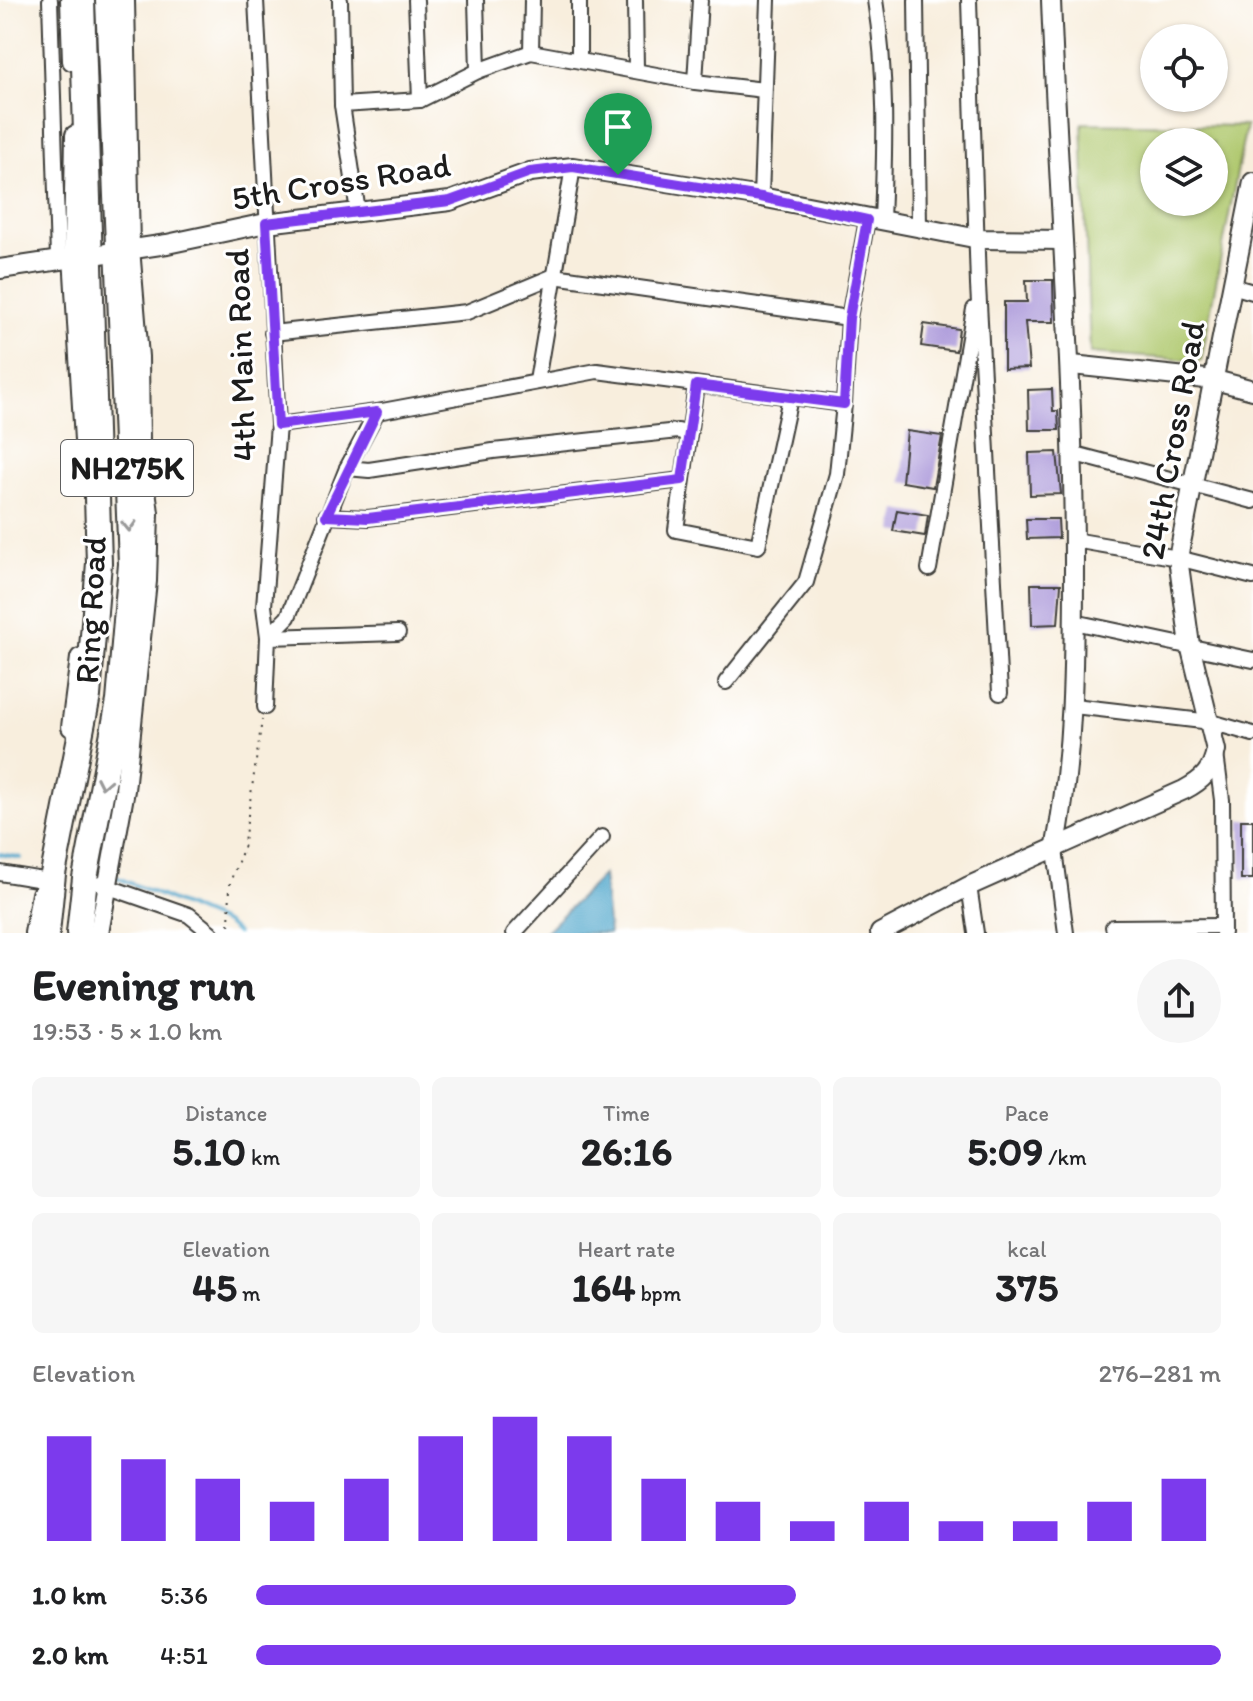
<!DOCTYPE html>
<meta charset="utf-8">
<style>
body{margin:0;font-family:Itim,sans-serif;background:#f6f6f6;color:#202124;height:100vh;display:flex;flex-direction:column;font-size:30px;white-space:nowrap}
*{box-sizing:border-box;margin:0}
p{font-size:26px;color:#757577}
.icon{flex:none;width:44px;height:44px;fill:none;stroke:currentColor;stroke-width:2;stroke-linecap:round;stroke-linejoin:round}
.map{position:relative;height:933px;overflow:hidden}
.sheet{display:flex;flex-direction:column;background:#fff;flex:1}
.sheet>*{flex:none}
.fabs{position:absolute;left:1140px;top:24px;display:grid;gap:16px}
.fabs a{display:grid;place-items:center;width:88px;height:88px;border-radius:50%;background:#fff;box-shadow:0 2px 6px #0004;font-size:40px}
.pin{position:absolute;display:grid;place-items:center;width:68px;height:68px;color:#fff;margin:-82px -34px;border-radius:50% 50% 50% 0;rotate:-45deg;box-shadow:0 0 8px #0007}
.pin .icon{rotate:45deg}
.round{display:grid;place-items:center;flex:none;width:84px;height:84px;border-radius:42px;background:#f6f6f6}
.overview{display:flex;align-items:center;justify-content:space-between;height:136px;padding:0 32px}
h1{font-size:44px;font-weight:800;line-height:60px}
.figures{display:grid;grid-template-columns:repeat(3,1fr);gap:12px;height:136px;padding:8px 32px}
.figures div{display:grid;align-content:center;border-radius:12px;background:#f6f6f6;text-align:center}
.figures b{font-size:40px;font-weight:800}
.figures small{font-size:22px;font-weight:400}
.figures p{font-size:22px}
.chart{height:224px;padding:16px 32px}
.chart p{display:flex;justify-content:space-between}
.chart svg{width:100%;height:144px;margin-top:8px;stroke:#7c3aed;stroke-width:6}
ul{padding:0 32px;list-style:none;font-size:26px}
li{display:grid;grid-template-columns:128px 96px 1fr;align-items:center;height:60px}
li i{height:20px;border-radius:10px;background:#7c3aed}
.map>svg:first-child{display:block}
</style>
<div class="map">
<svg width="1253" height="933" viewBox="0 0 1253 933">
<rect width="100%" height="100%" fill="#fff"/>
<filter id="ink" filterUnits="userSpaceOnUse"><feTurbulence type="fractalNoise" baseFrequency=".0125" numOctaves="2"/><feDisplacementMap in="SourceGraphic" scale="16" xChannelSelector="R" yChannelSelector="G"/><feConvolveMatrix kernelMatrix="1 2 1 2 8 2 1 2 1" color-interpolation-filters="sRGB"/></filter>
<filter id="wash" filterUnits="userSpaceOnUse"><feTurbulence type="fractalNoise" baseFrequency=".006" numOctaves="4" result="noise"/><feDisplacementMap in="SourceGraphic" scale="32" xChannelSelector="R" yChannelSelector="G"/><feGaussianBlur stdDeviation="1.8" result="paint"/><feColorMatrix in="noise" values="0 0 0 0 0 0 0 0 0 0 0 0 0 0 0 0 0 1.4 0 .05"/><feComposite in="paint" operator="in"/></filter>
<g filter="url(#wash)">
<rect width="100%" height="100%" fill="#f8eedd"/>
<path fill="#afc86d" stroke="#667244" stroke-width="2" fill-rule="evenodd" d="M1082 123 1246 126 1201 361 1090 353ZM1154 142H1214V202H1154Z"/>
<path fill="#4da5ca" stroke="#346073" stroke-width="2" d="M603 875 609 933H544Z"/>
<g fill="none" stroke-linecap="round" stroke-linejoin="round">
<g stroke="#4da5ca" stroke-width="4">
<path d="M0 854 21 858"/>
<path d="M116 877 225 923 237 933"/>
</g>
</g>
<g id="blocks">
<g fill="#b09fdc">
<path d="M1026 280H1053L1054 322H1025L1029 368 1004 369V302H1027Z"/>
<path d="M924 324 959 329 956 351 921 346Z"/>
<path d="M1052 389 1053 411H1058L1059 430H1029L1028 390Z"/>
<path d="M907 431 942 436 933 487 902 482Z"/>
<path d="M1057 452 1061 494 1030 495 1029 453Z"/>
<path d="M897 510 928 515 925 536 893 531Z"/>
<path d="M1026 519H1058L1059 538 1027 539Z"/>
<path d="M1031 584H1061L1058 624 1032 625Z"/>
<rect x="1241" y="820" width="12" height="59"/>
</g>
</g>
</g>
<g filter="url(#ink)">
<use href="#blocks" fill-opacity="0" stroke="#3d3c39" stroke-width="2"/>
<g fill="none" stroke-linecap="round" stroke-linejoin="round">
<g stroke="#3d3c39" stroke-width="18">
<g id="street">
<path d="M50 0 58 258"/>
<path d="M256 0 278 425 264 606 268 637 265 707"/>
<path d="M340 0 342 105 358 212"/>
<path d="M416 0 420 100"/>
<path d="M476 0 478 71"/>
<path d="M579 0V59"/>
<path d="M635 0 636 69"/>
<path d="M875 0C887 73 885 146 882 220"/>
<path d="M916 0 919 227"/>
<path d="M969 0 978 285 1000 693"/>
<path d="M531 52 532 0"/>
<path d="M695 82 700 0"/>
<path d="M342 105 420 100 478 71 531 52 695 82 764 90"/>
<path d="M761 197 768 0"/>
<path d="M1232 286 1253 292"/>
<path d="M272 333 467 312 554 276 849 318"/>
<path d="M537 381 573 167"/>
<path d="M696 385 676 530 758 546 790 398"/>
<path d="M278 425 377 412 597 371 844 404 849 318 867 220"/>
<path d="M1075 454 1253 501"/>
<path d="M347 468 369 470 493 451 678 431 689 434"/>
<path d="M326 516 368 518 682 480"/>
<path d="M1074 540 1178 558 1253 577"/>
<path d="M929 569 974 309"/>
<path d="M1074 622 1253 660"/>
<path d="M268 637 288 617 347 468 377 412"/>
<path d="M269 637 398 633"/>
<path d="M726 682 806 582 837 474 844 404"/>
<path d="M1074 706 1211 722 1253 734"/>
<path d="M1216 754 1222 800 1223 933"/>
<path d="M1055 850 1066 933"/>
<path d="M0 873 43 880"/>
<path d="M100 884 189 915 211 933"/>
<path d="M969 886 976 933"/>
<path d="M1113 927 1222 926"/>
<path d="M514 933 602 837"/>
</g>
</g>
<g stroke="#3d3c39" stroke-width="22">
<g id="secondary">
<path d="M70 0 72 61"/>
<path d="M1051 0C1058 187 1074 374 1074 562 1074 663 1074 750 1055 850"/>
<path d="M75 135 73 256 85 457"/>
<path d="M0 269 167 244 266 223 450 201 530 172 573 167 761 197 979 239 1061 240"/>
<path d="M1072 365 1215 380 1253 390"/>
<path d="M71 727 80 658"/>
<path d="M34 933 41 894"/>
<path d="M99 933 125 790 147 581 149 513 140 443 139 357 130 248 125 0"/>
<path d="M880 933 969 886 1184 790C1203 780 1212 771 1216 750L1190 645 1178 558 1253 182"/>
</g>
</g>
<g stroke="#3d3c39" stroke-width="28">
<g id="highway">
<path d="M47 933 53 874 88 696 99 563 82 0"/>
<path d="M79 933 85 878 119 701 131 564 108 0"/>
</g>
</g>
<path stroke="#3d3c39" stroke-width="2" stroke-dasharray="2 6" stroke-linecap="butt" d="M229 933 230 882 243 849 262 720"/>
<use href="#street" stroke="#fff" stroke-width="14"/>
<use href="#secondary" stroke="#fff" stroke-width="18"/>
<use href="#highway" stroke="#fff" stroke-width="24"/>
</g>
<defs><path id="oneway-chevron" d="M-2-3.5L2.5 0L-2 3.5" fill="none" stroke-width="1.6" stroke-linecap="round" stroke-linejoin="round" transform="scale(2)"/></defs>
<g stroke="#999">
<use href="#oneway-chevron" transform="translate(129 526) rotate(88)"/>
<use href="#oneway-chevron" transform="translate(103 783) rotate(101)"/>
</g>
</g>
<g fill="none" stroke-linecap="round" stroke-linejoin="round" filter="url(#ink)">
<g stroke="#fff" stroke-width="16">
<path id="route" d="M573 167 761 197 867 220 849 318 844 404 696 385 682 480 368 518 326 516 377 412 278 425 266 223 450 201 530 172Z"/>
</g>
<use href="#route" stroke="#7c3aed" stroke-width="10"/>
</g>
<g text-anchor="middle" stroke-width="6" stroke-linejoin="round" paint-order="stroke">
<rect fill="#fff" stroke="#606060" stroke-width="2" x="61" y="440" width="132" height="56" rx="6"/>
<g font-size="32" font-weight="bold" fill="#1c1c1c">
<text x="127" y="479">NH275K</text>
</g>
<g font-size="34" fill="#1c1c1c" stroke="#fff">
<text transform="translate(341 181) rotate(-9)" y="12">5th Cross Road</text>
<text transform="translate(240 355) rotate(-92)" y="12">4th Main Road</text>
<text transform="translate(1172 440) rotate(-80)" y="12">24th Cross Road</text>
<text transform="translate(90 610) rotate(-87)" y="12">Ring Road</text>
</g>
</g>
</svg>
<div class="fabs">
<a><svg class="icon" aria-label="locate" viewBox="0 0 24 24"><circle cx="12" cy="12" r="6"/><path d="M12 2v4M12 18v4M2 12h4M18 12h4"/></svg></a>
<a><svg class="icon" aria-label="layers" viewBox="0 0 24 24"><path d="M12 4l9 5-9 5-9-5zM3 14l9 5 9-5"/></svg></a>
</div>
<div class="pin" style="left:618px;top:175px;background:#1e9e55"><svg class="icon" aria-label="arrive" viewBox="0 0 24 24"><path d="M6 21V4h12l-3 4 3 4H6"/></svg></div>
</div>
<section class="sheet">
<div class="overview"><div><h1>Evening run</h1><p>19:53 · 5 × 1.0 km</p></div><a class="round"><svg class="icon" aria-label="share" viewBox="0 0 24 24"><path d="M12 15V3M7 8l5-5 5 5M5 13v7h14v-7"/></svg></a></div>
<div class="figures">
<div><p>Distance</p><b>5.10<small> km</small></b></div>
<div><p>Time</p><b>26:16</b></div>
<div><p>Pace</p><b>5:09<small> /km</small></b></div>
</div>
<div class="figures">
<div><p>Elevation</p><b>45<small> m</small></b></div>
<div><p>Heart rate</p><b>164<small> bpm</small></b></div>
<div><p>kcal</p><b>375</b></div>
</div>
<div class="chart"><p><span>Elevation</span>276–281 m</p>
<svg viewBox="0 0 160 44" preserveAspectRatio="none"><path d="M5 44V12M15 44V19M25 44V25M35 44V32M45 44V25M55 44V12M65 44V6M75 44V12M85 44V25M95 44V32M105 44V38M115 44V32M125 44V38M135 44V38M145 44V32M155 44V25"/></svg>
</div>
<ul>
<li><b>1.0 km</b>5:36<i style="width:56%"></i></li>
<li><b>2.0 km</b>4:51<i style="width:100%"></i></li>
</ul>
</section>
